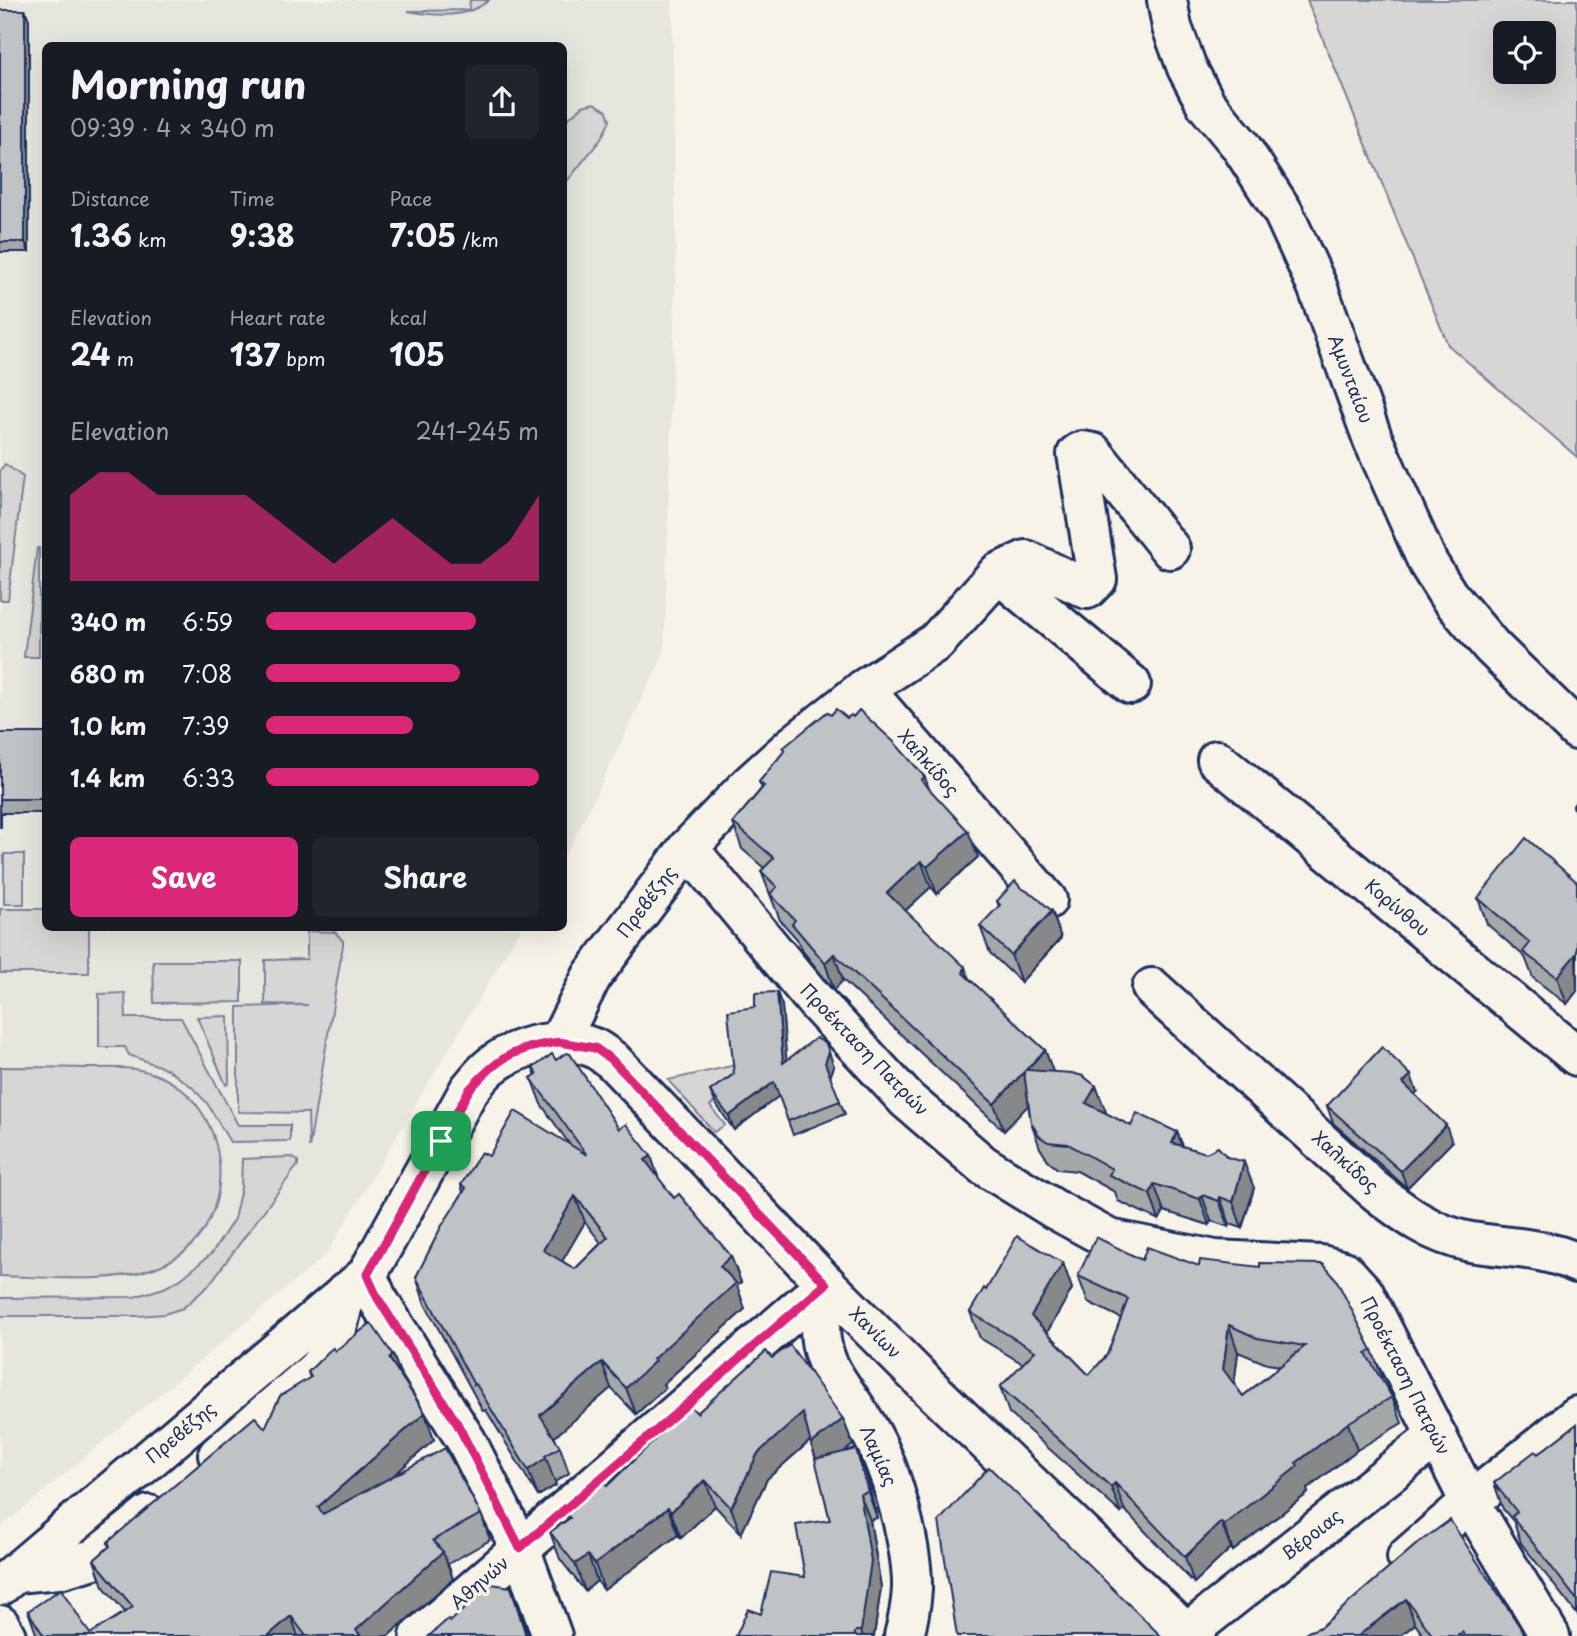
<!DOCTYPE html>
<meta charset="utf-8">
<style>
body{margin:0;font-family:"Playpen Sans",sans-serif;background:#20242c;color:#f1f3f6;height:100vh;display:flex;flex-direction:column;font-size:26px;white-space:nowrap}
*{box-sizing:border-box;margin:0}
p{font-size:23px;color:#9ea1a6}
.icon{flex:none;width:38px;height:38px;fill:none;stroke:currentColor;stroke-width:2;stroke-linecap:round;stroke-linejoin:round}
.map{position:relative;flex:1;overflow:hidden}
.side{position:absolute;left:42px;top:42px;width:525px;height:889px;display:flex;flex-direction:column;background:#171b24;border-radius:10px;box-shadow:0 7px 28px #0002}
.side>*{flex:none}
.fabs{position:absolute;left:1493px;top:21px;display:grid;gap:14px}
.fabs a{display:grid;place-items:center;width:63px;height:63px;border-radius:10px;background:#171b24;box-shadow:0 7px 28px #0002;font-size:35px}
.pin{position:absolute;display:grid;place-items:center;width:60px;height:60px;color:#fff;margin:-30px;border-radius:14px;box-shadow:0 4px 10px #0006}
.round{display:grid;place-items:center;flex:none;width:74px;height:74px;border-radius:10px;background:#20242c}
.summary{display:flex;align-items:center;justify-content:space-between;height:119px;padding:0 28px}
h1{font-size:38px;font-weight:700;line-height:52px}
.metrics{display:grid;grid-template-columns:repeat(3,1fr);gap:10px;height:119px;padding:7px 28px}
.metrics div{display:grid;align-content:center}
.metrics b{font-size:30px;font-weight:700}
.metrics small{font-size:19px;font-weight:400}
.metrics p{font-size:19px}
.chart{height:196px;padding:14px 28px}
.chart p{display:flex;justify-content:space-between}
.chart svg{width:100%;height:126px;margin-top:7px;fill:#db2777;opacity:.7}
.primary-button{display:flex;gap:14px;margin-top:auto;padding:14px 28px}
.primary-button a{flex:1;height:80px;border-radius:10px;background:#db2777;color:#fff;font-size:28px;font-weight:700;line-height:80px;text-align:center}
.primary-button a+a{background:#20242c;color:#f1f3f6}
ul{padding:0 28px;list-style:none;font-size:23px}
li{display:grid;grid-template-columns:112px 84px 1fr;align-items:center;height:52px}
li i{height:18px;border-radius:9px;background:#db2777}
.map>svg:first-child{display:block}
</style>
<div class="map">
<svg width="1577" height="1636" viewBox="0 0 1577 1636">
<rect width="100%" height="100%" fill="#f7f3e8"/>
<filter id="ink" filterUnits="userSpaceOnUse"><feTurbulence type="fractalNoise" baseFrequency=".0143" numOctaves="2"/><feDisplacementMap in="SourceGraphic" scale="14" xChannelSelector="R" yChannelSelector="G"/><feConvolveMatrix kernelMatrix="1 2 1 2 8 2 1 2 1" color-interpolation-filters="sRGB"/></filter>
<g filter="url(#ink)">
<path fill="#e6e5de" d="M0 0H672L676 264 664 653 579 830 564 856V46H46V928H521L326 1255 0 1528Z"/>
<g fill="#d7d6d4" stroke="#798299" stroke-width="2" fill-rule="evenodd">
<path d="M470 0H489C467 19 435 16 408 11L469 10Z"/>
<path d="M1307 0H1577V457L1448 345ZM1505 33H1544V72H1505Z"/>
<path d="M594 103 607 111 610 121 601 139 564 185V122L583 106Z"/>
<path d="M5 464 23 477 8 600H0V470Z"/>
<path d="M37 548H39V657H24Z"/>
<rect x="4" y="854" width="20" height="50"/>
<path d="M0 909H45L46 928H89V973H0Z"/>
<path d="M307 931 335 932 343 941V945L309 1148 308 1113 238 1112V1007L308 1005 265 1004V960L307 959Z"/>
<path d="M153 961H242V1002L154 1003Z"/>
<path d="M125 993 126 1018H181L238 1125H290V1141L230 1142 207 1103 192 1087 167 1069 129 1055 125 1047H99V994Z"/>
<path d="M228 1016 229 1083 226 1085 197 1017Z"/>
<path d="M736 1065V1084L710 1106 725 1125 714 1132 668 1080Z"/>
<path d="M0 1067C29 1067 57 1067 85 1068 109 1068 132 1066 154 1074 233 1102 244 1224 168 1262 121 1286 53 1277 0 1276Z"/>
<path d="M292 1157 298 1161V1165L208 1286 183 1308 164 1314 138 1316H0V1298L134 1297 164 1288 181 1279 212 1253 234 1219 241 1188 242 1159Z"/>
</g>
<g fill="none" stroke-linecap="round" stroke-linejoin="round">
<g stroke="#1b2f5e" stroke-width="44">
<g id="minor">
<path d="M1167 0 1172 27 1187 68 1206 104 1240 145 1283 212 1317 286 1373 440 1428 563 1448 595 1492 647 1577 730"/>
<path d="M998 573 1131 684"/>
<path d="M864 689 1047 900"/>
<path d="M1217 760 1577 1056"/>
<path d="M688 848 816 1002 907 1100 983 1165 1054 1209 1109 1239 1215 1260 1321 1265 1344 1271 1364 1293 1470 1502 1550 1636"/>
<path d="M1152 988 1373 1189C1403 1213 1432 1235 1471 1242 1506 1248 1545 1247 1577 1263"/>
<path d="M559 1042 592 976 688 848 750 784 791 747 864 689 936 642 998 573 1026 560 1087 589 1097 579 1077 454 1082 451 1093 453 1170 549"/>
<path d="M367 1275 377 1298 467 1442 520 1548 552 1636"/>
<path d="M826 1284C806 1364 839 1374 872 1435 892 1471 913 1548 912 1589 911 1605 908 1621 904 1636"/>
<path d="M218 1455 317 1369 332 1349 346 1292"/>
<path d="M1407 1557 1470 1502 1577 1416"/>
<path d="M16 1573 59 1569 94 1559 149 1515"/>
<path d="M0 1586 367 1275 469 1090C476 1082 482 1073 491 1066 517 1045 562 1035 594 1048 600 1051 606 1056 612 1060L826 1284 929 1387 1189 1636"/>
<path d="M0 1625 6 1636"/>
<path d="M1187 1633 1437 1436"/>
<path d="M420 1636 826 1284"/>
</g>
</g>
<use href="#minor" stroke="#f7f3e8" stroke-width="38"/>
</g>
<g fill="#a5a8a9" stroke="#1b2f5e" stroke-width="2" fill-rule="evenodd">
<path d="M0 10H25L29 20V252H0Z"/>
<path d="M0 733H46V813H1V827H0Z"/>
<path d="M783 748 929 789 978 857 937 894 931 887 905 911 969 979 1045 1050 1053 1072 1096 1086 1105 1113 1131 1126 1177 1132 1183 1146 1254 1188 1242 1228 1230 1224 1229 1227 1211 1221 1209 1225 1164 1211 1159 1220 1118 1201 1115 1192 1077 1171 1058 1169 1049 1162 1040 1148 1031 1122 1028 1104 1004 1131 843 980 834 990 802 950 797 939 780 920 761 871 764 868 742 849 733 823 762 788 759 782 785 751Z"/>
<path d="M1577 800V818L1573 806Z"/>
<path d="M1577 882V991L1567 1004 1533 978 1525 957 1487 924 1478 898Z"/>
<path d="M1021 888 1052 911 1061 938 1021 982 990 953 980 926 999 907 997 901Z"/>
<path d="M782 1006 786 1060 834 1066 830 1077 845 1114 793 1135 779 1096 734 1130 716 1104 710 1091 734 1074Z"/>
<path d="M556 1060 619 1129 741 1282 737 1286 745 1309 663 1384 665 1388 636 1414 611 1388 554 1437 560 1447 569 1473 555 1482 556 1485 538 1496 486 1410 483 1411 425 1304 416 1277 463 1192 461 1185 489 1156 570 1145 541 1104 531 1078 536 1075 533 1068ZM585 1222 601 1243 575 1269 562 1261Z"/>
<path d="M1417 1092 1414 1095 1452 1142 1407 1188 1333 1123 1327 1106Z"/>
<path d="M1142 1260 1372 1350 1382 1377 1380 1378 1392 1397 1402 1423 1357 1450 1307 1489 1308 1493 1233 1551 1231 1548 1194 1583 1124 1509 1121 1513 1009 1413 1000 1387 1023 1364 980 1338 970 1312 986 1290 1063 1263 1072 1289 1047 1332 1089 1375 1107 1355 1121 1318 1088 1302 1078 1276ZM1238 1352 1267 1364 1280 1366 1243 1396 1234 1384Z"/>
<path d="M335 1351 393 1355 401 1376 425 1413 434 1440 392 1477 481 1514 490 1540 448 1564 453 1579 388 1636H37L28 1611 90 1634 125 1612 103 1586 94 1560 109 1547 108 1542 265 1428 310 1378 308 1372Z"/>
<path d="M772 1358 843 1419 853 1445 844 1452 856 1449 866 1475 877 1518 870 1520 881 1587 874 1636H736L805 1577 830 1520 816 1459 810 1441 767 1479 741 1534 715 1506 681 1538 678 1535 604 1590 597 1581 585 1591 560 1559 550 1532 567 1519 565 1512 607 1486 660 1435 657 1428 697 1413Z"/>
<path d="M1577 1424V1614L1521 1543 1514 1522 1503 1509 1494 1483 1538 1454Z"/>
<path d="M1417 1544 1526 1636H1424L1415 1624 1400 1636H1303L1321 1627Z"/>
</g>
<g fill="#86888a" stroke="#1b2f5e" stroke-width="2">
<path d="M25 10 29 20V252L25 242Z"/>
<path d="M925 777 934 803 921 780Z"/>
<path d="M0 809 1 813V827L0 823Z"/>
<path d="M968 831 978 857 937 894 927 867Z"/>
<path d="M921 861 931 887 896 919 887 893Z"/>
<path d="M1052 911 1061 938 1021 982 1011 955Z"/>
<path d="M1576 953 1577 991 1567 1004 1557 977Z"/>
<path d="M834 954 843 980 834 990 825 963Z"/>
<path d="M965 967 974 994 963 973Z"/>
<path d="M777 992 782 1006 788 1077 783 1063Z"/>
<path d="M1045 1050 1055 1077 1026 1070Z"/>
<path d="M829 1052 834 1066 830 1077 825 1063Z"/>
<path d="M1024 1072 1034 1099 1004 1131 994 1104Z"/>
<path d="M1411 1075 1417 1092 1409 1100 1403 1083Z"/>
<path d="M774 1082 779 1096 734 1130 729 1116Z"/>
<path d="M1096 1086 1106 1112 1095 1130 1086 1103Z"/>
<path d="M1446 1125 1452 1142 1407 1188 1401 1171Z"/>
<path d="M1177 1132 1187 1158 1172 1143Z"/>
<path d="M651 1156 660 1182 645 1160Z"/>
<path d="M1244 1162 1254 1188 1242 1228 1233 1202Z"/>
<path d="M1154 1184 1164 1211 1159 1220 1150 1194Z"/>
<path d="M1202 1195 1211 1221 1209 1225 1200 1199Z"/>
<path d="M575 1196 585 1222 553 1277 543 1250Z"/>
<path d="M1220 1197 1230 1224 1229 1227 1219 1201Z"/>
<path d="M731 1256 741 1282 737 1286 745 1309 663 1384 665 1388 636 1414 626 1388 653 1359 720 1266Z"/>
<path d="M1063 1263 1072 1289 1041 1343 1031 1316Z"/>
<path d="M1229 1325 1238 1352 1233 1396 1223 1369Z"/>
<path d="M393 1355 403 1381 389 1358Z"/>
<path d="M602 1362 611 1388 550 1441 540 1415Z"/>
<path d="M425 1413 434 1440 328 1533 318 1507Z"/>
<path d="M803 1413 812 1439 767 1479 741 1534 731 1508 758 1453Z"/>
<path d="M843 1419 853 1445 820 1470 811 1444Z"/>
<path d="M1348 1423 1357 1450 1307 1489 1308 1493 1233 1551 1224 1525 1296 1463Z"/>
<path d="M856 1449 866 1475 877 1518 868 1492Z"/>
<path d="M546 1458 556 1485 538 1496 528 1470Z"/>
<path d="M705 1480 715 1506 681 1538 671 1512Z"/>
<path d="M1115 1483 1124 1509 1121 1513 1111 1487Z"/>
<path d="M860 1494 870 1520 881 1587 874 1636H863L861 1631Z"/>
<path d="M668 1508 678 1535 604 1590 595 1564Z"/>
<path d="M1221 1522 1231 1548 1194 1583 1185 1557Z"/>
<path d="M443 1552 453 1579 388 1636H358L356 1630Z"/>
<path d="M588 1555 597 1581 585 1591 575 1564Z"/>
<path d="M511 1587 521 1614 528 1636H526Z"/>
<path d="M1406 1599 1415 1624 1400 1636H1358Z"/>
<path d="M291 1616 298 1636H268Z"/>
</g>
<g fill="#c0c3c5" stroke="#1b2f5e" stroke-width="2" fill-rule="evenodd">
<rect x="0" y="10" width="25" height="232"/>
<path d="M836 709 847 718 851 715 853 717 859 710 894 742 925 777 921 780 968 831 927 867 921 861 887 893 965 967 963 973 1045 1050 1026 1070 1072 1073 1083 1076 1096 1086 1086 1103 1131 1126 1137 1113 1177 1132 1172 1143 1206 1153 1218 1147 1227 1157 1244 1162 1233 1202 1220 1197 1219 1201 1202 1195 1200 1199 1154 1184 1150 1194 1109 1175 1112 1169 1068 1144 1048 1142 1039 1136 1031 1122 1024 1072 994 1104 834 954 825 963 792 924 795 920 770 894 777 887 761 871 774 858 733 823 764 786 759 782 785 750 783 748 827 712 831 715Z"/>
<rect x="0" y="733" width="46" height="66"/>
<path d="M1577 800V809L1573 806Z"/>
<path d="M1526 838 1577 882V953L1557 977 1523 952 1530 943 1478 898Z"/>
<path d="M1015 881 1021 888 1034 895 1052 911 1011 955 980 926 1000 905 997 901Z"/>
<path d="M777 992 783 1063 816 1038 826 1044 829 1052 825 1063 840 1101 788 1121 774 1082 729 1116 710 1091 734 1074 728 1011 755 1007V993Z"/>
<path d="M1382 1047 1411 1075 1403 1083 1446 1125 1401 1171 1327 1106Z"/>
<path d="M566 1053 570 1054 619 1129 626 1124 651 1156 645 1160 674 1198 679 1194 731 1256 720 1266 736 1283 653 1359 655 1361 626 1388 602 1362 540 1415 560 1447 545 1456 546 1458 528 1470 476 1384 474 1385 416 1277 441 1227 466 1188 461 1185 481 1152 489 1156 515 1111 587 1155 531 1078 537 1074 533 1068 552 1054 556 1060ZM575 1196 608 1237 575 1269 543 1250Z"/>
<path d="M1017 1236 1063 1263 1031 1316 1089 1375 1107 1355 1128 1299 1078 1276 1096 1237 1142 1260 1147 1247 1199 1266 1200 1260 1260 1267V1263L1323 1264 1336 1279 1372 1350 1366 1354 1392 1397 1348 1423 1296 1463 1298 1466 1224 1525 1221 1522 1185 1557 1115 1483 1111 1487 1000 1387 1035 1351 970 1312 984 1288 986 1290ZM1229 1325 1257 1338 1305 1346 1243 1396 1223 1369Z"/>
<path d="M371 1323 393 1355 389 1358 425 1413 318 1507 323 1514 445 1448 481 1514 433 1540 443 1552 356 1630 361 1636H306L291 1616 268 1636H44L28 1611 61 1589 90 1634 133 1607 94 1560 110 1546 108 1542 255 1417 265 1428 280 1396 311 1377 308 1372 329 1351 333 1348 335 1351Z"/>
<path d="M790 1345 843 1419 811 1444 803 1413 758 1453 731 1508 705 1480 671 1512 668 1508 595 1564 588 1555 575 1564 550 1532 570 1518 565 1512 602 1481 607 1486 662 1433 657 1428 685 1401 697 1413 766 1351 772 1358Z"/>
<path d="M1577 1424V1600L1512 1516 1517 1512 1494 1483 1535 1451 1538 1454Z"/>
<path d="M856 1449 868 1492 860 1494 871 1561 861 1631H856L854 1636H736L748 1609 761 1614 771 1572 805 1577 796 1525 830 1520 815 1459Z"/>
<path d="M989 1467 1161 1636H957L939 1521Z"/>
<path d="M1450 1520 1526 1636H1465L1462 1632 1457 1636H1433L1406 1599 1358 1636H1303L1308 1632 1321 1627 1417 1544Z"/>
<path d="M491 1584 511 1587 526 1636H429L448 1619 450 1622Z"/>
</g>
</g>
<g fill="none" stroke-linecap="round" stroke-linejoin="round" filter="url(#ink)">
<g stroke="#fff" stroke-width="14">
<path id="route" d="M559 1042 595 1048 612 1060 826 1284 520 1548 458 1425 377 1297 367 1275 469 1090C499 1057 514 1048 559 1042Z"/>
</g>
<use href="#route" stroke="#db2777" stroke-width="9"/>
</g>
<g text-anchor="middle" stroke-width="7" stroke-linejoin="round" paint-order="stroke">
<g font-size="18" fill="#1b2f5e" stroke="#f7f3e8">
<text transform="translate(1350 379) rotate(69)" y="6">Αμυνταίου</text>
<text transform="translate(928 763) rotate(49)" y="6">Χαλκίδος</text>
<text transform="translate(647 902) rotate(-53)" y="6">Πρεβέζης</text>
<text transform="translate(1397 908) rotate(40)" y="6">Κορίνθου</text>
<text transform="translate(864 1050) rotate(46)" y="6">Προέκταση Πατρών</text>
<text transform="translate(1345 1162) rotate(42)" y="6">Χαλκίδος</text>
<text transform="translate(875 1333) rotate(45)" y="6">Χανίων</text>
<text transform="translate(1405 1376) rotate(63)" y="6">Προέκταση Πατρών</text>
<text transform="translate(181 1433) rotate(-40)" y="6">Πρεβέζης</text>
<text transform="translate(878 1456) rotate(66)" y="6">Λαμίας</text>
<text transform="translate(1312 1535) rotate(-38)" y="6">Βέροιας</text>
<text transform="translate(480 1583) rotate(-41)" y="6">Αθηνών</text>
</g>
</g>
</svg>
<div class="fabs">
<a><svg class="icon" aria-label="locate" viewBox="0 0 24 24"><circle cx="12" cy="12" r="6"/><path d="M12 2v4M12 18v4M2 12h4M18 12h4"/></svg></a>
</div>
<div class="pin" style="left:441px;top:1141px;background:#1e9e55"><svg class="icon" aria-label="arrive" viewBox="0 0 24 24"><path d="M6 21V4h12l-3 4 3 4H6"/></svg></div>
<section class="side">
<div class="summary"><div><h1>Morning run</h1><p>09:39 · 4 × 340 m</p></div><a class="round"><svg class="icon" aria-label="share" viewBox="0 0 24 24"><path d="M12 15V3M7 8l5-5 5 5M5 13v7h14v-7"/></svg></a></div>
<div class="metrics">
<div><p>Distance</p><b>1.36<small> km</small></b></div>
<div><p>Time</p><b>9:38</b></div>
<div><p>Pace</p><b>7:05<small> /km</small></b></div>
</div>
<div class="metrics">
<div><p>Elevation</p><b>24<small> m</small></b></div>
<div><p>Heart rate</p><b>137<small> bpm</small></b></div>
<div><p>kcal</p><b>105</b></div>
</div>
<div class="chart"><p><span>Elevation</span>241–245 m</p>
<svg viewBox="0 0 160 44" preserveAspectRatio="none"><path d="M0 44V14L10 6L20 6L30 14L40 14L50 14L60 14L70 22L80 30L90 38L100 30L110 22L120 30L130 38L140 38L150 30L160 14V44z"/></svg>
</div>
<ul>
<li><b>340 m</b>6:59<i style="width:77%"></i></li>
<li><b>680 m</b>7:08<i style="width:71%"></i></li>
<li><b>1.0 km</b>7:39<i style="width:54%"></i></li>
<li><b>1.4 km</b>6:33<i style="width:100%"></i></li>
</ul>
<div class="primary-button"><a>Save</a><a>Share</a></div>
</section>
</div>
